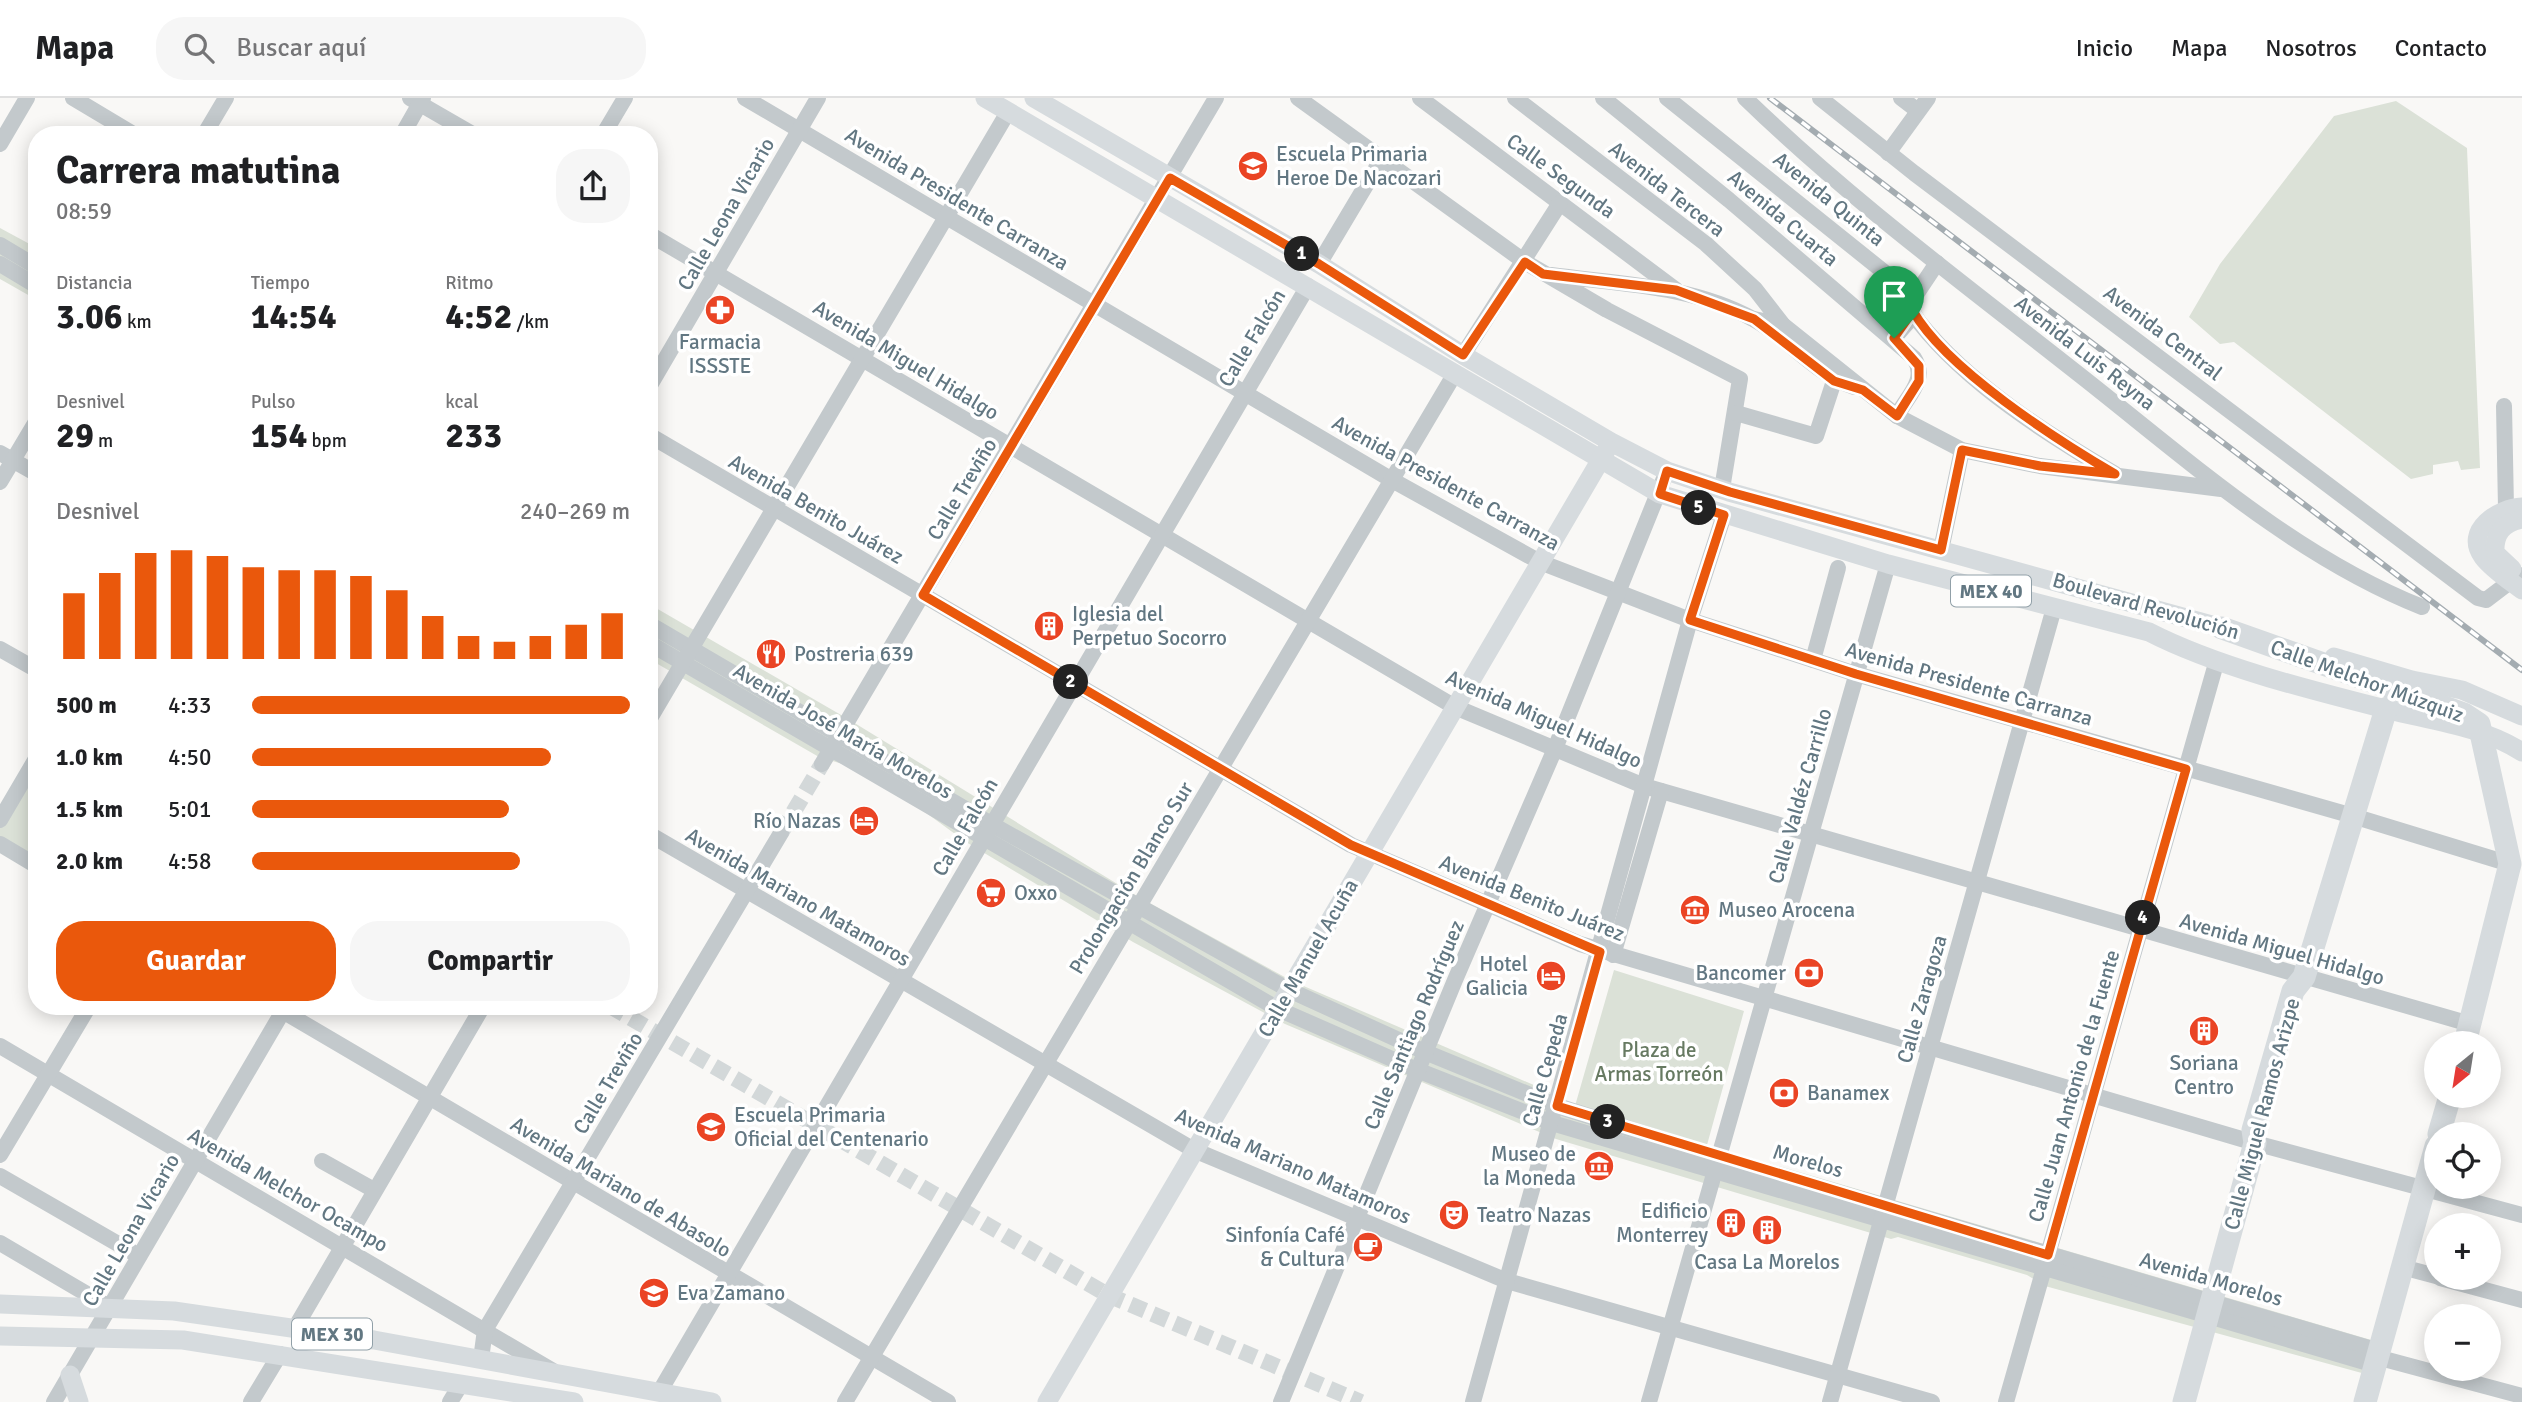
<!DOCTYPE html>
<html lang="es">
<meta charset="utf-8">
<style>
body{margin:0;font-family:Signika,sans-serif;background:#f6f6f6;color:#202124;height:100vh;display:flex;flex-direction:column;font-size:26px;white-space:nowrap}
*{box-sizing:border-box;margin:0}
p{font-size:23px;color:#757577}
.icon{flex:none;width:38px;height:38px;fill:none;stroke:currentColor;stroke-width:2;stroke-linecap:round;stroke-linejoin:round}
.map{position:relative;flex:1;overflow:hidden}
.panel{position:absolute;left:28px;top:28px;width:630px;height:889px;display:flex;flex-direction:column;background:#fff;border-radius:28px;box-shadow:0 4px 18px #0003}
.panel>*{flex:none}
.needle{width:46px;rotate:210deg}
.fabs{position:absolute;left:2424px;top:933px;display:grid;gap:14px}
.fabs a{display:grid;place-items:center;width:77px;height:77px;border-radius:50%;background:#fff;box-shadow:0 4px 18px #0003;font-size:35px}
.pin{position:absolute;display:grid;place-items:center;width:60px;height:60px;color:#fff;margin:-72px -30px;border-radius:50% 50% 50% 0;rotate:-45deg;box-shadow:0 0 7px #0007}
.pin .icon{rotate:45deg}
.km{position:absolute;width:35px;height:35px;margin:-18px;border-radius:50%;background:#222;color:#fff;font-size:19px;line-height:35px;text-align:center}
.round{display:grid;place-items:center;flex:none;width:74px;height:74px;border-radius:28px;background:#f6f6f6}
.overview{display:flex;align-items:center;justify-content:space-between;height:119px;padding:0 28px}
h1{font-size:38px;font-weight:700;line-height:52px}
.figures{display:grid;grid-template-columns:repeat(3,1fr);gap:10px;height:119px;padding:7px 28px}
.figures div{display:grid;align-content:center}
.figures b{font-size:35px;font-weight:700}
.figures small{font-size:19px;font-weight:400}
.figures p{font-size:19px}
.chart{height:196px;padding:14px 28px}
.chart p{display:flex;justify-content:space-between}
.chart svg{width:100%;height:126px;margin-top:7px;stroke:#ea580c;stroke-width:6}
.button{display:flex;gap:14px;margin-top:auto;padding:14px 28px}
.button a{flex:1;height:80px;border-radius:28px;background:#ea580c;color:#fff;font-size:28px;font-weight:700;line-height:80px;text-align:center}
.button a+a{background:#f6f6f6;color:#202124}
ul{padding:0 28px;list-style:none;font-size:23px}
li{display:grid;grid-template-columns:112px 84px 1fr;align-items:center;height:52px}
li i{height:18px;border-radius:9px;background:#ea580c}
header{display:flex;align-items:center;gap:42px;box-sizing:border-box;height:98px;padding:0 35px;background:#fff;border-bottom:2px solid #e0e0e0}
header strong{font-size:33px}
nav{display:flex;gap:38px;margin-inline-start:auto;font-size:24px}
.search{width:490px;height:63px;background:#f6f6f6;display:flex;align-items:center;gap:18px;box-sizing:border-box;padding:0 24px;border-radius:28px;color:#757577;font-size:26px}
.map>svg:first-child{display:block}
</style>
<header>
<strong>Mapa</strong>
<div class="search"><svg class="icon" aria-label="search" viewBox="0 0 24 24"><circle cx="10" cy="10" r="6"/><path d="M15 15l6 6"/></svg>Buscar aquí</div>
<nav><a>Inicio</a><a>Mapa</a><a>Nosotros</a><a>Contacto</a></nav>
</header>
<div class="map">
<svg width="2522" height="1304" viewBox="0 0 2522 1304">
<rect width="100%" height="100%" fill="#f9f8f6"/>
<g fill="#dbe1d7">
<path d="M2396 3 2467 50 2480 370 2461 372 2458 363 2433 367V376L2411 381 2234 244 2220 246 2189 219 2220 166 2334 18Z"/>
<path d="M0 130 37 150V202L0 181Z"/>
<path d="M649 506 848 621 1137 798 1292 883 1550 994 1548 1000 1575 1008 1614 872 1744 913 1707 1047 2378 1244 2369 1277 2045 1188 2027 1177 1898 1139 1891 1141 1556 1041 1285 926 1133 844 966 744 925 714 846 667 819 659 649 561Z"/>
<path d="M37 657V767L0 746V720Z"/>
</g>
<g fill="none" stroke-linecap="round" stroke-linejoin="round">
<g stroke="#d3d8d9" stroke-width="16" stroke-dasharray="16 8" stroke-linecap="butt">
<path d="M781 735 822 666"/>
<path d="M610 908 1108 1197 1361 1304"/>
</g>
<g stroke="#c3c9cc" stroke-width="16">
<path d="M73 0 135 37"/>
<path d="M410 0 474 37"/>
<path d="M745 0 1392 382 1540 464 1690 522 1856 576 2353 718 2510 766"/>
<path d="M1298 0 1525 164 1607 212 1740 281 1722 391"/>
<path d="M1420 0 1676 192"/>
<path d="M1515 0 1706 146 1755 191 1783 227"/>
<path d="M1603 0 1729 102 1914 260C1928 282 1907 298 1897 318"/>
<path d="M1667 0 1899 186C1905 198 1911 213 1919 224 1969 287 2047 336 2115 376"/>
<path d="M1745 0C1849 101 1967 188 2081 278 2188 362 2294 458 2422 509"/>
<path d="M1820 0 1914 75 2478 500 2486 502 2519 477"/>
<path d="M1901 0 1918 13"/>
<path d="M204 37 226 0"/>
<path d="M402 37 423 0"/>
<path d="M603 37 625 0"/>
<path d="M0 46 27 0"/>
<path d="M1888 55 1928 0"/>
<path d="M649 136 1455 609 1644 688 2470 926"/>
<path d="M0 147 37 169"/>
<path d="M0 166 37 188"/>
<path d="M1319 166 1381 62"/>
<path d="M1551 177C1618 186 1692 187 1753 221 1789 240 1814 276 1854 289"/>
<path d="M1754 221 1783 227 1897 318 1962 352 2040 368 2221 391"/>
<path d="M1894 240 1908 224 1917 195 1937 165"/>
<path d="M1463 257 1560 105"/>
<path d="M649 289 818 0"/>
<path d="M2504 308 2506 410"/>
<path d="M1736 315 1816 338 1834 283"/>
<path d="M649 337 1351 747 1580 846 2255 1045 2522 1117"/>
<path d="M0 355 37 376"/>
<path d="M0 384 37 322"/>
<path d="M1941 452 1962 352"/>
<path d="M649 526 991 726 1289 892 1425 954 1557 1008 1718 1059 2379 1253 2384 1261 2522 1298"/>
<path d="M649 545 1278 911 1417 972 1552 1025 2375 1267 2382 1262"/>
<path d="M0 551 37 572"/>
<path d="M1813 562 1838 470"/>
<path d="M649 622 1008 14"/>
<path d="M822 666 1216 0"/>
<path d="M0 722 37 659"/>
<path d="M649 736 1194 1052 1507 1183 1932 1304"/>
<path d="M0 746 37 768"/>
<path d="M1613 857 1661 693"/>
<path d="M274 908 948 1304"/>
<path d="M0 948 553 1273"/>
<path d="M0 1057 89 908"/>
<path d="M322 1063 374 1092"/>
<path d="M0 1078 139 1158"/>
<path d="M0 1145 109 1209"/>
<path d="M2402 1169 2436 1178"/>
<path d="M2440 1180 2522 1202"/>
<path d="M295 1230 483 908"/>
<path d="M481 1261 485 1232 781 735"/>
<path d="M660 1293 1308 188"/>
<path d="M54 1304 286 908"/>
<path d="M251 1304 280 1256"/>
<path d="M450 1304 461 1286"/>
<path d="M845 1304 1454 277"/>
<path d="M1281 1304 1455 882 1554 653 1667 373"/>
<path d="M1473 1304 1690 522 1724 417"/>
<path d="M1649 1304 1888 466"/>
<path d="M1830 1304 2054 510"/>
<path d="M2006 1304 2217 562"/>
</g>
<g stroke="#d6dbde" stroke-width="19">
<path d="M985 0 1660 396 1888 466 2149 534C2217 569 2314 593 2389 612 2434 623 2483 629 2522 654"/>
<path d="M1034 0 1319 166 1463 257 1611 344 1667 373 1729 394 2237 534"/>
<path d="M2522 409C2499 410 2463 432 2483 459 2493 472 2509 482 2522 492"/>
<path d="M2512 471 2495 455C2494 435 2503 425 2522 421"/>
<path d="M2334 559 2412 582 2462 592 2522 618"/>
<path d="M0 1206 174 1213 374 1242 712 1304"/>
<path d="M0 1238 183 1242 574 1304"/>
<path d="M70 1277 79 1304"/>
<path d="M1047 1304 1607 351"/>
</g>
<g stroke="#d6dbde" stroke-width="23">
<path d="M2222 530 2464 616 2479 626 2510 766 2465 945"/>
<path d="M2439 1036 2450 998"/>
<path d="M2184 1304 2255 1045 2253 1032 2293 893 2304 879 2386 611"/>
<path d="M2365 1304 2436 1048"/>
</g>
<g stroke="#a4acb1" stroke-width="6">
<path id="rail" d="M1770 0 2522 572"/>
</g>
<use href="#rail" stroke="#fff" stroke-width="3.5" stroke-dasharray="10" stroke-linecap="butt"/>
</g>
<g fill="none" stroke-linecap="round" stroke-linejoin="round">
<g stroke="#fff" stroke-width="14">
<path id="route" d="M1170 80 1319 166 1463 257 1525 164 1543 176 1676 192 1754 221 1834 283 1863 292 1897 318 1919 283V268L1894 240 1913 213C1946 271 2057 342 2115 376L2040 368 1962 352 1941 452 1730 394 1667 373 1660 396 1724 417 1690 522 1856 576 2186 671 2048 1157 1557 1008 1600 854 1351 747 923 497Z"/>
</g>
<use href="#route" stroke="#ea580c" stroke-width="9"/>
</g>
<defs>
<g id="school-disc" transform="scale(1.575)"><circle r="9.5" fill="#ea4424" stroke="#fff"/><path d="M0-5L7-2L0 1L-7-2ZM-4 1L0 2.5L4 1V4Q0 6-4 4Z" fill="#fff"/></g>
<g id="pharmacy-disc" transform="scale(1.575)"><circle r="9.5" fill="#ea4424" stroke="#fff"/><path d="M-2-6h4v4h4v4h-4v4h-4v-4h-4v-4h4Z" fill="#fff"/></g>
<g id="building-disc" transform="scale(1.575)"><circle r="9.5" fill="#ea4424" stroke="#fff"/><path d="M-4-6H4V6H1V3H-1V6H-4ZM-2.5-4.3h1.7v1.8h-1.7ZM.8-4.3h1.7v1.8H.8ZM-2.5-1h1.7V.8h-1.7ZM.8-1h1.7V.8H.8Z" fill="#fff"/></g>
<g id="restaurant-disc" transform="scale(1.575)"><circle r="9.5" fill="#ea4424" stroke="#fff"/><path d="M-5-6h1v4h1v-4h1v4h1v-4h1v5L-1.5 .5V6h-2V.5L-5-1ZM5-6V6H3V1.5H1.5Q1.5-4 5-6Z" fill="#fff"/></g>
<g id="hotel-disc" transform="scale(1.575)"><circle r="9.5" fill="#ea4424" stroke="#fff"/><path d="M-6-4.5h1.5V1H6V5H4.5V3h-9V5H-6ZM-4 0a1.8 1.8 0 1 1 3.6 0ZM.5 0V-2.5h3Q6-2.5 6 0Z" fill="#fff"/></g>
<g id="supermarket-disc" transform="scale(1.575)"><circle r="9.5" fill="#ea4424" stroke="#fff"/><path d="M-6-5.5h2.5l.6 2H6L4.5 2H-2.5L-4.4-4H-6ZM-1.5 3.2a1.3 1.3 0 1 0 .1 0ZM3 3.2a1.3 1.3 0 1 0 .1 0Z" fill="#fff"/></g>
<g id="museum-disc" transform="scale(1.575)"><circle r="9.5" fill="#ea4424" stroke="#fff"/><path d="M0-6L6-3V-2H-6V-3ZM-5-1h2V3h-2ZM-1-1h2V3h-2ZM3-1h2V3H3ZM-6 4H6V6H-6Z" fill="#fff"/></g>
<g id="bank-disc" transform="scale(1.575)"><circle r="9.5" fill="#ea4424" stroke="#fff"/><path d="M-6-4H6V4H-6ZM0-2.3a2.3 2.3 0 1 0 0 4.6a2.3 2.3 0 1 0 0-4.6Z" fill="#fff"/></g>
<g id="theatre-disc" transform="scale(1.575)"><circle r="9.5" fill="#ea4424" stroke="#fff"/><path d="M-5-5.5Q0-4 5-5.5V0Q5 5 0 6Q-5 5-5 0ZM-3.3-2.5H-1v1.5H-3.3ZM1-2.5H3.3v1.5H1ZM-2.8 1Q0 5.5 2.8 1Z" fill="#fff"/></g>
<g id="cafe-disc" transform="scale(1.575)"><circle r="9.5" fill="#ea4424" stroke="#fff"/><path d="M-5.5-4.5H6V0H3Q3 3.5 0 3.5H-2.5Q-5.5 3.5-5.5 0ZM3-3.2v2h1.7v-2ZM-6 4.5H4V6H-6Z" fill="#fff"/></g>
</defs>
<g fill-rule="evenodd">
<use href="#school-disc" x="1253" y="68"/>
<use href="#pharmacy-disc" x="720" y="212"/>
<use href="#building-disc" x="1049" y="528"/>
<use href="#restaurant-disc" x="771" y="556"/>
<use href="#hotel-disc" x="864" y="723"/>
<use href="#supermarket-disc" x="991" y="795"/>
<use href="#museum-disc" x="1695" y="812"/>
<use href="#bank-disc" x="1809" y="875"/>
<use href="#hotel-disc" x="1551" y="878"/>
<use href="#building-disc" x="2204" y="933"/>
<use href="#bank-disc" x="1784" y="995"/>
<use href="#school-disc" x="711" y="1029"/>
<use href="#museum-disc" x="1599" y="1068"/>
<use href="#theatre-disc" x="1454" y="1117"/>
<use href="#building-disc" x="1731" y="1125"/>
<use href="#building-disc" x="1767" y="1132"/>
<use href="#cafe-disc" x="1368" y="1149"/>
<use href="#school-disc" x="654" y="1195"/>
</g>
<g text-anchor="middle" stroke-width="7" stroke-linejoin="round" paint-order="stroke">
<g fill="#fff" stroke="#91a0a8" stroke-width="2">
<rect x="1951" y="477.5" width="80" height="31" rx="5"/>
<rect x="292" y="1220.5" width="80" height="31" rx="5"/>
</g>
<g font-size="19" font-weight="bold" fill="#627782">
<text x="1991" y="500">MEX 40</text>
<text x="332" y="1243">MEX 30</text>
</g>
<g font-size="21" fill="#627782" stroke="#fff" text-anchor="start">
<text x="1276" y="63">Escuela Primaria<tspan x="1276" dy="24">Heroe De Nacozari</tspan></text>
<text x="720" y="251" text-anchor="middle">Farmacia<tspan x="720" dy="24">ISSSTE</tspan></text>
<text x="1072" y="523">Iglesia del<tspan x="1072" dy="24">Perpetuo Socorro</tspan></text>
<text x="794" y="563">Postreria 639</text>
<text x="841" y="730" text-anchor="end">Río Nazas</text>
<text x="1014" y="802">Oxxo</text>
<text x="1718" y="819">Museo Arocena</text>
<text x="1528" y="873" text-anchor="end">Hotel<tspan x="1528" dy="24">Galicia</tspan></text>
<text x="1786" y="882" text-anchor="end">Bancomer</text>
<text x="2204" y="972" text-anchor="middle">Soriana<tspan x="2204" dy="24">Centro</tspan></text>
<text x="1807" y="1002">Banamex</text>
<text x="734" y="1024">Escuela Primaria<tspan x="734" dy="24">Oficial del Centenario</tspan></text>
<text x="1576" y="1063" text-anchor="end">Museo de<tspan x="1576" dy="24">la Moneda</tspan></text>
<text x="1708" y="1120" text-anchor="end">Edificio<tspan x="1708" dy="24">Monterrey</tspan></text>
<text x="1477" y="1124">Teatro Nazas</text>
<text x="1345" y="1144" text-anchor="end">Sinfonía Café<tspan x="1345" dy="24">&amp; Cultura</tspan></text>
<text x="1767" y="1171" text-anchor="middle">Casa La Morelos</text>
<text x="677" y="1202">Eva Zamano</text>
</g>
<g font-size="21" fill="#627782" stroke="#fff">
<text transform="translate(1561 78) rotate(36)" y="7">Calle Segunda</text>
<text transform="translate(1667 91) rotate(38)" y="7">Avenida Tercera</text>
<text transform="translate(957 101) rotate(31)" y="7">Avenida Presidente Carranza</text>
<text transform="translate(1829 101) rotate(39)" y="7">Avenida Quinta</text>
<text transform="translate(726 116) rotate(-60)" y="7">Calle Leona Vicario</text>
<text transform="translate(1783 120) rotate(40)" y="7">Avenida Cuarta</text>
<text transform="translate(2163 235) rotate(37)" y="7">Avenida Central</text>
<text transform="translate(1252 240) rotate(-59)" y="7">Calle Falcón</text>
<text transform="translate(2085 255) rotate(38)" y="7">Avenida Luis Reyna</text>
<text transform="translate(906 262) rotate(31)" y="7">Avenida Miguel Hidalgo</text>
<text transform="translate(1446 385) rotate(29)" y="7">Avenida Presidente Carranza</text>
<text transform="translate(962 391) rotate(-59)" y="7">Calle Treviño</text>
<text transform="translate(816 411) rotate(30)" y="7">Avenida Benito Juárez</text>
<text transform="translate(2146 508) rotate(16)" y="7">Boulevard Revolución</text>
<text transform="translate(2367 583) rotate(20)" y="7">Calle Melchor Múzquiz</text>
<text transform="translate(1969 586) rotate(16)" y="7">Avenida Presidente Carranza</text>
<text transform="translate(1544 621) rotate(24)" y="7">Avenida Miguel Hidalgo</text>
<text transform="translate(843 633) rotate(30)" y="7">Avenida José María Morelos</text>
<text transform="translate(1800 698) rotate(-74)" y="7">Calle Valdéz Carrillo</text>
<text transform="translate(965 729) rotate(-60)" y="7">Calle Falcón</text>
<text transform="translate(1131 780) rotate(-59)" y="7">Prolongación Blanco Sur</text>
<text transform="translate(798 799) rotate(30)" y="7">Avenida Mariano Matamoros</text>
<text transform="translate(1532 800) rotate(22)" y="7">Avenida Benito Juárez</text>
<text transform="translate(2282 851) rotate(16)" y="7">Avenida Miguel Hidalgo</text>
<text transform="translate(1308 860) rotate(-60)" y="7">Calle Manuel Acuña</text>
<text transform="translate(1922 901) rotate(-74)" y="7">Calle Zaragoza</text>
<text transform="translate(1414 927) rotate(-67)" y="7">Calle Santiago Rodríguez</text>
<text transform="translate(1545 972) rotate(-74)" y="7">Calle Cepeda</text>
<text transform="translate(608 985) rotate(-59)" y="7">Calle Treviño</text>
<text transform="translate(2074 988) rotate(-74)" y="7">Calle Juan Antonio de la Fuente</text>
<text transform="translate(2262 1016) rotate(-75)" y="7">Calle Miguel Ramos Arizpe</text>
<text transform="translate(1808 1063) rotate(16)" y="7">Morelos</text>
<text transform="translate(1293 1068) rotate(24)" y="7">Avenida Mariano Matamoros</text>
<text transform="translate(621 1089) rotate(31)" y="7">Avenida Mariano de Abasolo</text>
<text transform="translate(288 1092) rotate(30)" y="7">Avenida Melchor Ocampo</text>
<text transform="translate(131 1132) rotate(-60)" y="7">Calle Leona Vicario</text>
<text transform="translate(2211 1181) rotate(16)" y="7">Avenida Morelos</text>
</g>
<g font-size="21" fill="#677a62" stroke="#fff">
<text x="1659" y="959">Plaza de<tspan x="1659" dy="24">Armas Torreón</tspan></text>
</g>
</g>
</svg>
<div class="fabs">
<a><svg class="needle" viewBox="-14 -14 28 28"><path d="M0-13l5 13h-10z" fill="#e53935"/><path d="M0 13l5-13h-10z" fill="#757577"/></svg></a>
<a><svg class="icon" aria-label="locate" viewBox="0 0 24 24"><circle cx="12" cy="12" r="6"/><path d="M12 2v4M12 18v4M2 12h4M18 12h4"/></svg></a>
<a>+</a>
<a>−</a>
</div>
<div class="pin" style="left:1894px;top:240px;background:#1e9e55"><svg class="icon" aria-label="arrive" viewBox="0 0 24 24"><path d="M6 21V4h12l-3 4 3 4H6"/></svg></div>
<b class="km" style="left:1302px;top:156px">1</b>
<b class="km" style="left:1071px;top:584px">2</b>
<b class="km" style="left:1608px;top:1024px">3</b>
<b class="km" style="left:2143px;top:820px">4</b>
<b class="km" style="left:1699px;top:410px">5</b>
<section class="panel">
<div class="overview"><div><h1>Carrera matutina</h1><p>08:59</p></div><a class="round"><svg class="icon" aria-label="share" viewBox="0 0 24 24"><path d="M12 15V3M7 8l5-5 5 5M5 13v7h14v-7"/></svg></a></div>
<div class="figures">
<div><p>Distancia</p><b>3.06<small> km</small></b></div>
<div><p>Tiempo</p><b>14:54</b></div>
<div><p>Ritmo</p><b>4:52<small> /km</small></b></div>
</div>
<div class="figures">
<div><p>Desnivel</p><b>29<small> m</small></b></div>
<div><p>Pulso</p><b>154<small> bpm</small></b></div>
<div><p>kcal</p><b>233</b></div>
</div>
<div class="chart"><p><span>Desnivel</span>240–269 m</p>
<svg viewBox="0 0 160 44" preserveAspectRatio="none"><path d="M5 44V21M15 44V14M25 44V7M35 44V6M45 44V8M55 44V12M65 44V13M75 44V13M85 44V15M95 44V20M105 44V29M115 44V36M125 44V38M135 44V36M145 44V32M155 44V28"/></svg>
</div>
<ul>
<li><b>500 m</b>4:33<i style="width:100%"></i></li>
<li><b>1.0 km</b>4:50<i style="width:79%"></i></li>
<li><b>1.5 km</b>5:01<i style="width:68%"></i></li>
<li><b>2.0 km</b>4:58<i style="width:71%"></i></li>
</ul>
<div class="button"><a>Guardar</a><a>Compartir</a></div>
</section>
</div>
